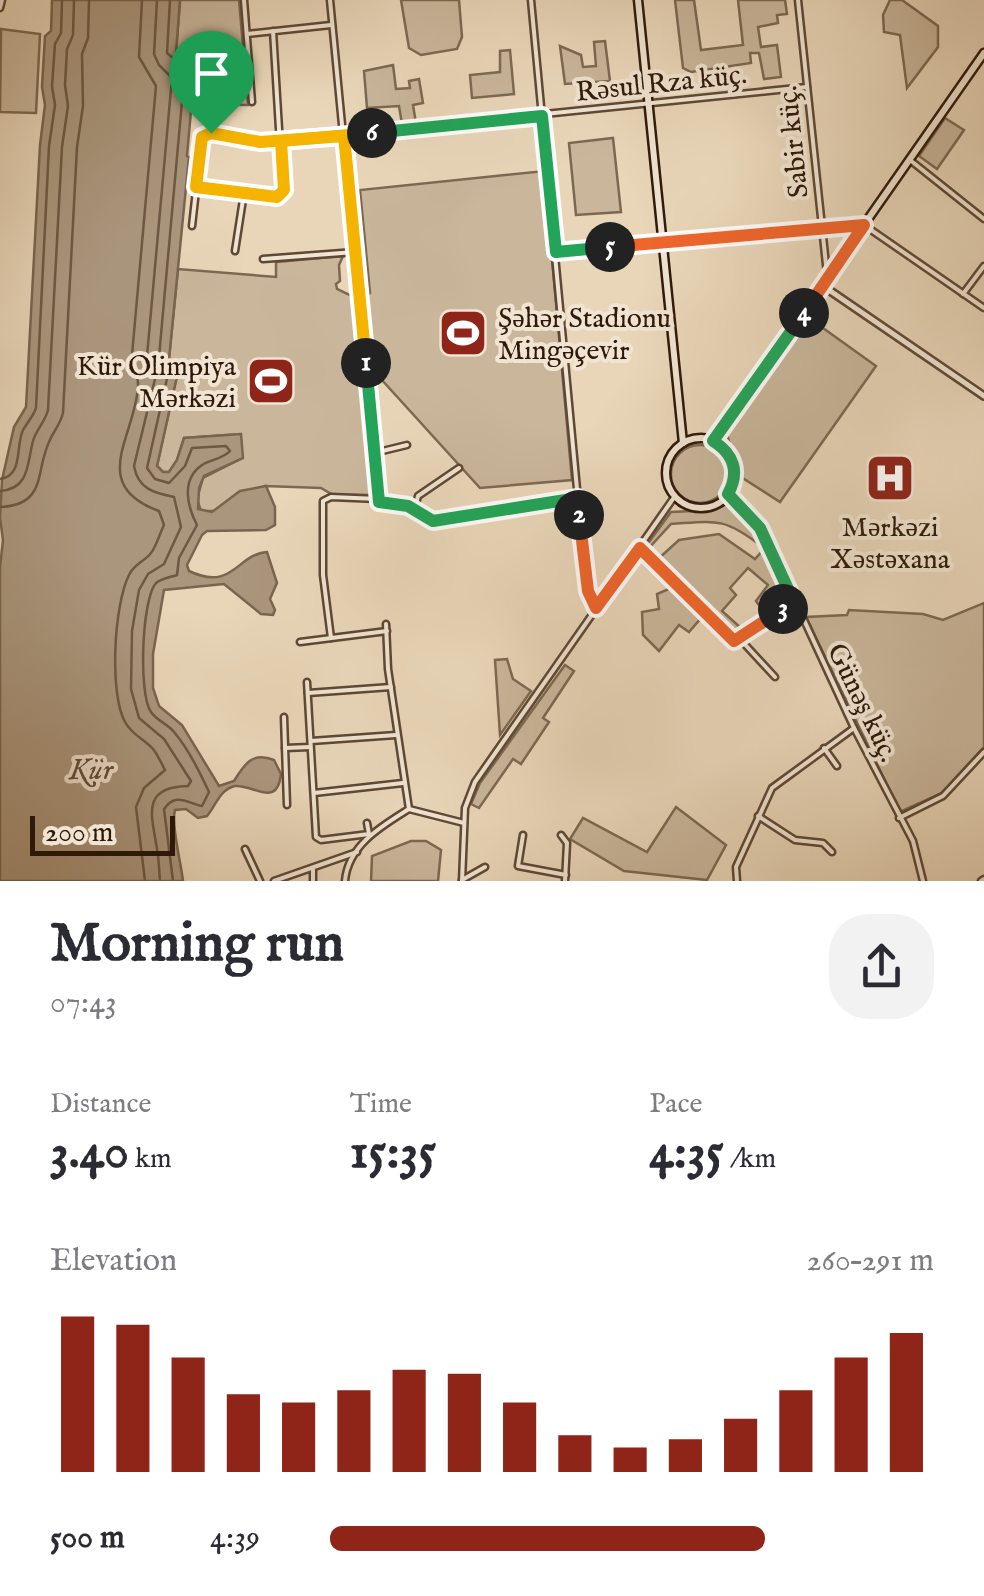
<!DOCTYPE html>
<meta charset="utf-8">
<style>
body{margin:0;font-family:"IM FELL English",serif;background:#f2f2f3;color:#2b2b33;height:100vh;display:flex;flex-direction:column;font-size:38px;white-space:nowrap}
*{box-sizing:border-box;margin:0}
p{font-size:32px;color:#7c7c81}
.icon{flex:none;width:55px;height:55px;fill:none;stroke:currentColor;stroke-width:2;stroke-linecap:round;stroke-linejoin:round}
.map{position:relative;height:881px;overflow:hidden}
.panel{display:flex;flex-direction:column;background:#fff;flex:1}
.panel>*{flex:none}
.scale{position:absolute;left:30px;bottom:25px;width:145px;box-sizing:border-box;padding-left:10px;border:5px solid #2f1909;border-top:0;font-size:28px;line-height:35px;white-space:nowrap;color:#2f1909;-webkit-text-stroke:8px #f1e4d2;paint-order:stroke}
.pin{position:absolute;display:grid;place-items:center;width:85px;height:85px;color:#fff;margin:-102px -42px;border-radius:50% 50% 50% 0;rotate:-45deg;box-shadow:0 0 10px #0007}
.pin .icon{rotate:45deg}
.km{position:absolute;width:50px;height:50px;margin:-25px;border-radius:50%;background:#222;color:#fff;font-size:28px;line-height:50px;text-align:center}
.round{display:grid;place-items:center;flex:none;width:105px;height:105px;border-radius:40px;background:#f2f2f3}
.headline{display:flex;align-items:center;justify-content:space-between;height:170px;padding:0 50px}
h1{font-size:55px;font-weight:800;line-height:75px}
.stats{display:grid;grid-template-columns:repeat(3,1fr);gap:15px;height:170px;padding:10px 50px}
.stats div{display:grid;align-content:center}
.stats b{font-size:50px;font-weight:800}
.stats small{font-size:28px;font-weight:400}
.stats p{font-size:28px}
.chart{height:280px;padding:20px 50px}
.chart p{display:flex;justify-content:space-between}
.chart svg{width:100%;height:180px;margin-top:10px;stroke:#8f2418;stroke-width:6}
ul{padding:0 50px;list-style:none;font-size:32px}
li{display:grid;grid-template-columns:160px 120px 1fr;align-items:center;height:75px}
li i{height:25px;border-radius:12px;background:#8f2418}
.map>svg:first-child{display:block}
</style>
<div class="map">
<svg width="984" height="881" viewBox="0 0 984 881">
<rect width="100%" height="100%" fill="#e9d6b9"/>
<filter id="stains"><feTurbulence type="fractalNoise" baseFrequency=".002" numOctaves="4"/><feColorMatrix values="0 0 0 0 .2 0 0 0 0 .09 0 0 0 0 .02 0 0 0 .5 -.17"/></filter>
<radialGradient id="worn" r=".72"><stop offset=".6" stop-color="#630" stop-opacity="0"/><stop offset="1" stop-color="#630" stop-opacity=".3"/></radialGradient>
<g fill="#c9b69b" stroke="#7c6852" stroke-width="2.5">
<path d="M180 0H239L248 105 192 104 196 55 176 53Z"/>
<path d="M401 0H459L462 37 457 49 421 55 409 48Z"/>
<path d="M675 0H694L701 50 743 45 738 0H785L787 14 777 15 778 23 758 27 761 47 777 45 781 77 764 79 759 53H750L751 63 691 72 683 68Z"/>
<path d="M890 0H902L938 26V47L907 88 900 35 884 32 883 15Z"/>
<path d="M1 29 40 34 36 113 0 112Z"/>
<path d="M605 41 610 81 565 84 560 46 581 55 583 67 596 66 594 42Z"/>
<path d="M510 50 514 94 472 98 470 75 500 72V51Z"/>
<path d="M393 65 396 89 410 88 409 81 419 79 423 103 413 105 416 123 402 124 399 106 367 108 364 71Z"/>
<path d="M945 118 964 130 937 169 919 156Z"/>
<path d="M613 138 621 212 576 215 569 143Z"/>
<path d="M544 171 572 480 480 488 371 368 363 297 370 293 360 190Z"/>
<path d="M343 256 339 265 340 281 336 284 337 289 356 298 373 495H333L321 488 265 486 216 511H201L197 499 203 478 242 458 240 434 184 438 177 460 169 472H163L157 466 179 367 169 359 178 269 276 277V262Z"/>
<path d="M809 318 876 366 780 502 741 477 727 435Z"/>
<circle cx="700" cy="474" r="29"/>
<path d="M731 502 758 533 760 545C723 517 716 521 671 524L648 549 646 546 671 512 714 510Z"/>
<path d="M719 534 755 559 764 549 788 601 766 615 756 601 768 585 748 568 730 588 736 595 722 611 742 629 734 635 658 559 679 540Z"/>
<path d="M671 588 701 618 689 632 679 625 659 651 643 635 642 612 659 609 657 594Z"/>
<path d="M984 603V747L942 793 900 812 806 617 847 615 849 610 923 614 943 620Z"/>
<path d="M507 659 513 679 531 691 500 735 495 660Z"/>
<path d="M565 665 574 671 543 718 549 722 521 764 513 759 479 808 471 804 480 783Z"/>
<path d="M676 807 726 845 707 880 624 871 570 839 583 818 647 852Z"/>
<path d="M411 841H426L441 850 438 881H371L372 856Z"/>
</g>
<path fill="#aa967d" stroke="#79644f" stroke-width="2.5" d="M52 0H180L176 52 196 54 187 156 189 157 169 359 179 367 157 466 163 472H169L177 460 184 438 241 434 243 458 204 476 199 488 198 509 212 512 240 491 266 486 275 507V525L266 530 207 531 202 535 187 565 189 571C233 592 237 554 267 552L277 583 270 599 275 610 273 615 261 614 224 584 164 590 153 654V688L159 706 182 725 219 786 234 781C244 765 252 751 274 760L281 774C277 809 253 784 235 786 220 789 215 807 207 816L198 818 186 809 175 810C171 824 181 863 183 881H0V567L3 540 0 518 2 480 14 427 26 407 40 145 45 105 42 87 45 36 51 31Z"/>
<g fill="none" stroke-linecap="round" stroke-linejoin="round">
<g stroke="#6c5843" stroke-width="2.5">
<path d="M142 0 139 57 156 86 132 355C132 366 139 376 138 386 136 435 87 485 159 511L164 525C160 533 156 547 151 553 144 562 134 564 129 575 114 605 109 693 125 722 132 735 144 739 153 749 158 755 161 763 165 770L144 788 136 807 145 881"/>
<path d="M157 0 154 54 159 65 172 78 147 356 155 379 134 466C138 489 154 493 174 497L181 527 164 564 148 574 139 590 132 631 131 689 139 718 164 739 191 781 188 786C140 787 152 816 157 849 159 859 159 870 160 881"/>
<path d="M170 0 167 53 185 68 159 357 168 374 147 468 155 479 169 483 185 466 192 448 226 446 230 451C223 459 211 459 202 465 180 480 188 508 197 525L179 558 177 575C171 577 162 578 156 583 142 598 138 694 151 712 157 721 168 724 174 732 189 750 199 771 209 792L202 806C187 803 176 792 164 809L173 881"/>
<path d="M0 479C24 475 15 447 23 430 28 421 33 417 36 408L49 146 55 105 52 86 55 44 61 33 62 0"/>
<path d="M0 491C30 489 27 463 33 441 36 430 45 422 48 410L62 147 68 106 65 85 67 49 73 35 74 0"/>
<path d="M0 507C47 505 35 472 49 442 53 432 60 425 63 413L77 147 83 106 82 54 88 38 89 0"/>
</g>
<g stroke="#5e4835" stroke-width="9">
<g id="minor">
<path d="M244 0 252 102"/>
<path d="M330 0 378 499 384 503 415 508"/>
<path d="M531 0 585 574 589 595 596 608"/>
<path d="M798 0 827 274"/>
<path d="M0 8 2 0"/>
<path d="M247 34 331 25"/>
<path d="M910 160 984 219"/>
<path d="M196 187 277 197 283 194 273 31"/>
<path d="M192 226 202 137 207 132 252 142 281 141 807 87"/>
<path d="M235 251 244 193"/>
<path d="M556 252 864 225 984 308"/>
<path d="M263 259 355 252"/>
<path d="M963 294 984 266"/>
<path d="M374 453 407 445"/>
<path d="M729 494 761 527 854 728 913 841 923 881"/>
<path d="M415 508 433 521 578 499"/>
<path d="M415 508 418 496 459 468"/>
<path d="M640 548 733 641 794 603"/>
<path d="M386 624 388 669 409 809"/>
<path d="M331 638 323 575V501L331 497 378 499"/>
<path d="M739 638 775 677"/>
<path d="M300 642 387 631"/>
<path d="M307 682 316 837 321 840 369 834 367 823"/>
<path d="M308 693 391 687"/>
<path d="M284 717 287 805"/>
<path d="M311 741 396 735"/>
<path d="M285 748 310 747"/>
<path d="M824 748 837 766"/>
<path d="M314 793 403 783"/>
<path d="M758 816 795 840 823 843 832 852"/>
<path d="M899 818 943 796 984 752"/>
<path d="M523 835 518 866 566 875"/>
<path d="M561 835 567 843 565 881"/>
<path d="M245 849 260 881"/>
<path d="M462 880 485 867"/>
<path d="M274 881 357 852"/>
<path d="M313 881V868"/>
<path d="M345 881C348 845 382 826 409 809L464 823"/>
<path d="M462 881 465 808 475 782 675 496"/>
<path d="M737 881 736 867 772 788 854 728"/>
<path d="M981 881 984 879"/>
</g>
</g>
<g stroke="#5e4835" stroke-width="10">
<path id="tertiary" d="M826 288 984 396"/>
</g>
<g stroke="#2f1909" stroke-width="11">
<g id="secondary">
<path d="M638 0 683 443"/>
<circle cx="701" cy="473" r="35"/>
<path d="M713 441 984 53"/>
</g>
</g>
<use href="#minor" stroke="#f1e4d2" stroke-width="4"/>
<use href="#tertiary" stroke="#f1e4d2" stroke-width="5"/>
<use href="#secondary" stroke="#f1e4d2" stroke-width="6"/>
</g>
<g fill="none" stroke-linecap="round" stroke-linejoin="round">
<g stroke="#fff" stroke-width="20">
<path id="split-1" d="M211 133 260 142 344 136 366 363"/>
</g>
<g stroke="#fff" stroke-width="20">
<path id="split-2" d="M366 363 379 502 408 506 433 521 578 498 579 515"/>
</g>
<g stroke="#fff" stroke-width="20">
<path id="split-3" d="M579 515 588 591 596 608 640 548 734 641 783 609"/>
</g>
<g stroke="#fff" stroke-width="20">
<path id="split-4" d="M783 609 794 602 760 528 728 494C740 472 734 454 713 441L804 313"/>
</g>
<g stroke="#fff" stroke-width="20">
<path id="split-5" d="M610 247 864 225 804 313"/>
</g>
<g stroke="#fff" stroke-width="20">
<path id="split-6" d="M372 133 542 116 556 252 610 247"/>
</g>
<g stroke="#fff" stroke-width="20">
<path id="split-7" d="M211 133 202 137 196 187 277 197 284 190 281 141 372 133"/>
</g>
<use href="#split-1" stroke="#f5b400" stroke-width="12"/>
<use href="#split-2" stroke="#22a559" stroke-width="12"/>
<use href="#split-3" stroke="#f0652b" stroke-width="12"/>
<use href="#split-4" stroke="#22a559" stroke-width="12"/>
<use href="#split-5" stroke="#f0652b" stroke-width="12"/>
<use href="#split-6" stroke="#22a559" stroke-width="12"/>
<use href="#split-7" stroke="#f5b400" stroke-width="12"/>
</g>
<defs>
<g id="stadium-square" transform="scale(2.5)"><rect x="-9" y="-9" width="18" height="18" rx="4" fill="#8f2418" stroke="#f1e4d2"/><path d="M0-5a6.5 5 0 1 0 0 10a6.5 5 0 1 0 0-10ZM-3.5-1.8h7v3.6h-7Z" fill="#fff"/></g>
<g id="hospital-square" transform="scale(2.5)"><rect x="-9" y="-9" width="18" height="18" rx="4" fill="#8f2418" stroke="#f1e4d2"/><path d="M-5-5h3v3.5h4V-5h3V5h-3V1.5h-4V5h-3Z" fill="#fff"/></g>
</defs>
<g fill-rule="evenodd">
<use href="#stadium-square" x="463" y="333"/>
<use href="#stadium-square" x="271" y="381"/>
<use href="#hospital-square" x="890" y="478"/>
</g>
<g text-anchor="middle" stroke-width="8" stroke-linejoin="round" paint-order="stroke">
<g font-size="28" fill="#2f1909" stroke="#f1e4d2">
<text transform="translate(661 82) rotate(-6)" y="10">Rəsul Rza küç.</text>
<text transform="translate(792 142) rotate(-96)" y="10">Sabir küç.</text>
<text transform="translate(864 702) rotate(64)" y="10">Günəş küç.</text>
</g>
<g font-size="28" fill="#2f1909" stroke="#f1e4d2" text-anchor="start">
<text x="498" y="327">Şəhər Stadionu<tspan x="498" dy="32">Mingəçevir</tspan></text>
<text x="236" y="375" text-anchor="end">Kür Olimpiya<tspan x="236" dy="32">Mərkəzi</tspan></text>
<text x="890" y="536" text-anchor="middle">Mərkəzi<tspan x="890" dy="32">Xəstəxana</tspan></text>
</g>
<g font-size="30" font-style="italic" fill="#604b37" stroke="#f1e4d2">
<text x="91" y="779">Kür</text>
</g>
</g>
<rect width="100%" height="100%" filter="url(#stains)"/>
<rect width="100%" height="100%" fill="url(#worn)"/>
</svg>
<div class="scale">200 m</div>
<div class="pin" style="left:211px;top:133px;background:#1e9e55"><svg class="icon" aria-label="arrive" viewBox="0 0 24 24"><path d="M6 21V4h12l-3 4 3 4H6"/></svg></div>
<b class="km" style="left:366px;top:363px">1</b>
<b class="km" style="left:579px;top:515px">2</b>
<b class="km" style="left:783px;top:609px">3</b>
<b class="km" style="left:804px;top:313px">4</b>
<b class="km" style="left:610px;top:247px">5</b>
<b class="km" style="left:372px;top:133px">6</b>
</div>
<section class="panel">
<div class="headline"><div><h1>Morning run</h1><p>07:43</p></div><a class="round"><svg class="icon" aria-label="share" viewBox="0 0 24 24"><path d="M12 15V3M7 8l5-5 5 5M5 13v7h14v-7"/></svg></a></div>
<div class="stats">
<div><p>Distance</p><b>3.40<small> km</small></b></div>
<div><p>Time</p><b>15:35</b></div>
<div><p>Pace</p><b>4:35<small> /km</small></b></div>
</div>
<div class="chart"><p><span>Elevation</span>260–291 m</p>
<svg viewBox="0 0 160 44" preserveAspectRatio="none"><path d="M5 44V6M15 44V8M25 44V16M35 44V25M45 44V27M55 44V24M65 44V19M75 44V20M85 44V27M95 44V35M105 44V38M115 44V36M125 44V31M135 44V24M145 44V16M155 44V10"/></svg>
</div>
<ul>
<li><b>500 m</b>4:39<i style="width:72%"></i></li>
</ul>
</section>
